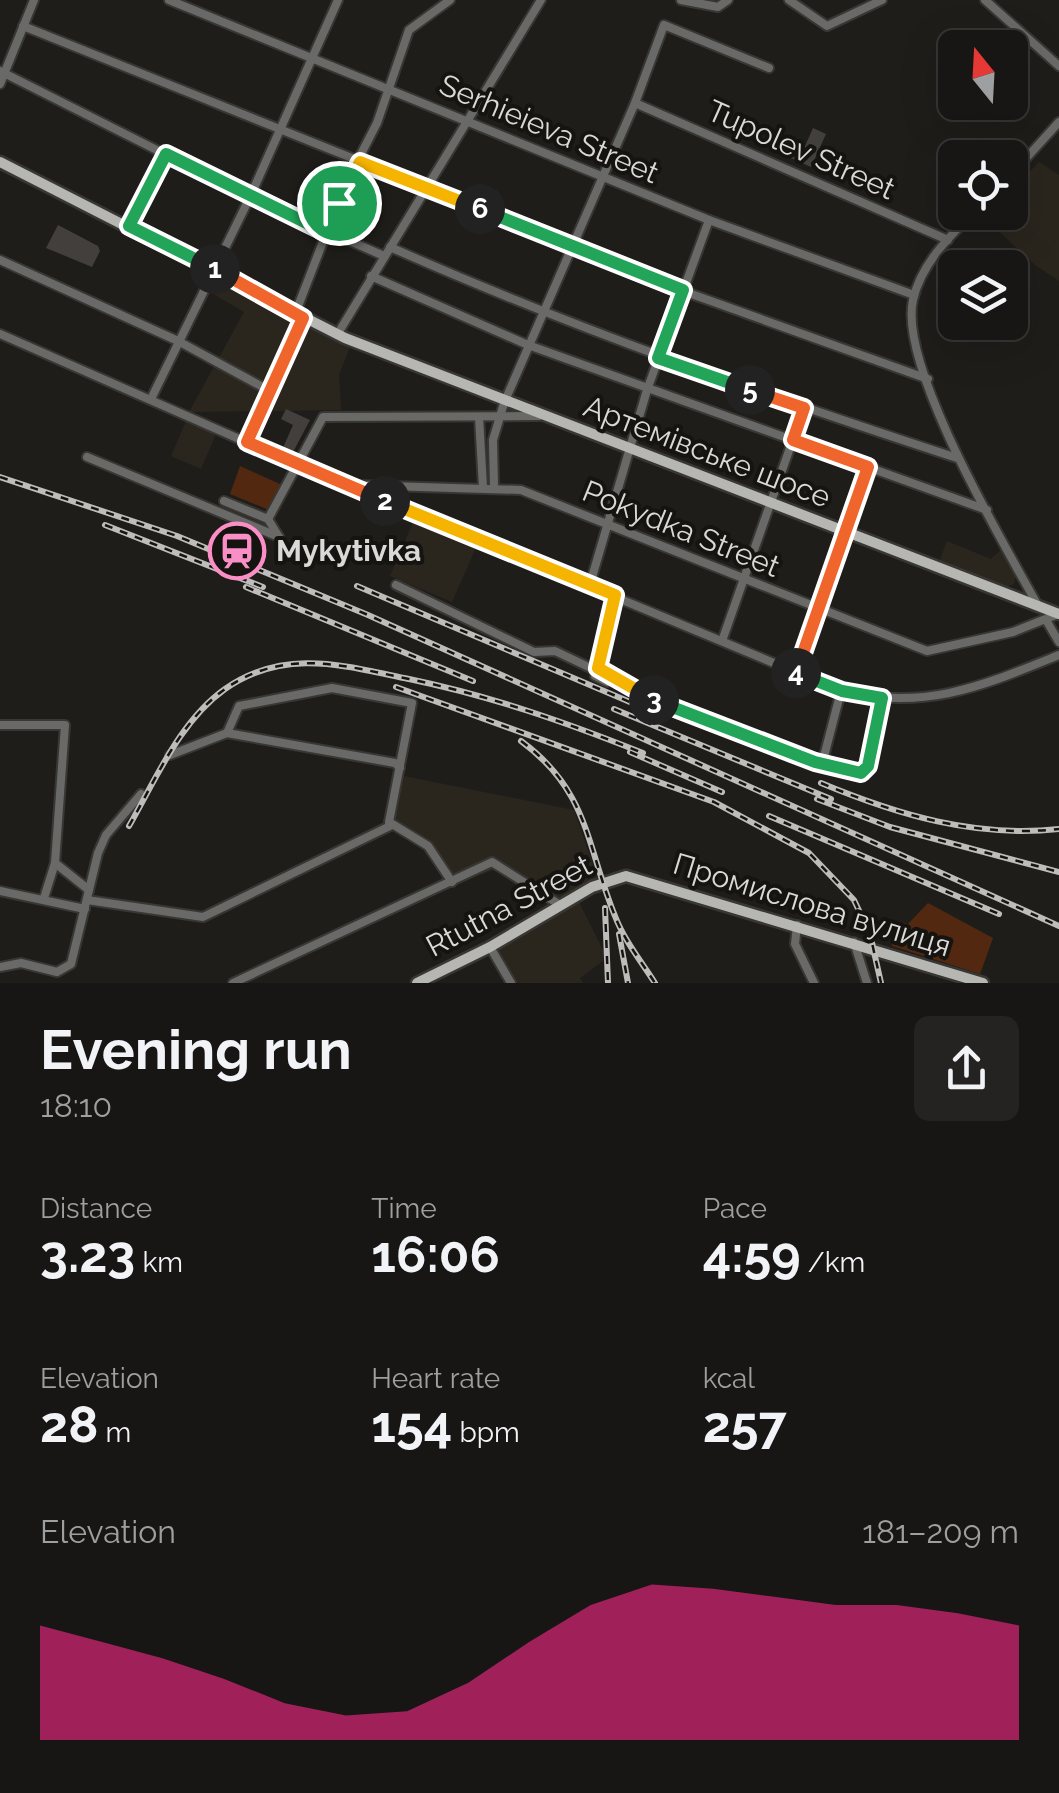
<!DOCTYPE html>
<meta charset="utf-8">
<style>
body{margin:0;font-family:Raleway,sans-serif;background:#242322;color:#f1f3f6;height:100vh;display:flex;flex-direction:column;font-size:38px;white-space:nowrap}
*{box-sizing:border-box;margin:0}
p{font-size:32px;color:#9e9fa0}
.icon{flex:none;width:55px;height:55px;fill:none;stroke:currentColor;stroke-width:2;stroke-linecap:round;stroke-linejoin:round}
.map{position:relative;height:983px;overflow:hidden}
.details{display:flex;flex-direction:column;background:#171614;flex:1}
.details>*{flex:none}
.needle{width:65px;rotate:342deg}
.tools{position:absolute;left:938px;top:30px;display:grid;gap:20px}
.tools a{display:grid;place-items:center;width:90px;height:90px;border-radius:15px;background:#171614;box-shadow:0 10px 40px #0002,0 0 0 2px #363534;font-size:50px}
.pin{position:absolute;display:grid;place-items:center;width:85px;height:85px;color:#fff;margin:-42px;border:5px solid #fff;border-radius:50%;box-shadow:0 2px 10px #0007}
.km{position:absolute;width:50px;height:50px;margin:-25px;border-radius:50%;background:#222;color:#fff;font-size:28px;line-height:50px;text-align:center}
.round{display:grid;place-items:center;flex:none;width:105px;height:105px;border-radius:15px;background:#242322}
.overview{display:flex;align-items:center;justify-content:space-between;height:170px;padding:0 40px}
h1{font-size:55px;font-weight:700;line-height:75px}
.stats{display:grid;grid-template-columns:repeat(3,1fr);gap:15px;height:170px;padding:10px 40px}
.stats div{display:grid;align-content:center}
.stats b{font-size:50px;font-weight:700}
.stats small{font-size:28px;font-weight:400}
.stats p{font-size:28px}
.chart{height:280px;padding:20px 40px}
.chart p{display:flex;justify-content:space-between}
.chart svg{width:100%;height:180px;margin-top:10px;fill:#db2777;opacity:.7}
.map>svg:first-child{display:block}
</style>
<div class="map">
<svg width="1059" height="983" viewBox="0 0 1059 983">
<rect width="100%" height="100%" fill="#1f1d1a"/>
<g fill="#2a261e">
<path d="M1039 162 1059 175V281L1035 265 985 219 991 213 1010 212V193Z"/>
<path d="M212 274 350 347 339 375 341 410 189 412 244 312 205 289Z"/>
<path d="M186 421 216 434 201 469 171 456Z"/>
<path d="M415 518 477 545 452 602 390 576Z"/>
<path d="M947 541 991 559 1003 548 1016 572 1014 584 1005 588 939 562Z"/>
<path d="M404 776 574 810 598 879 548 907 539 889 497 869 456 883 433 847 395 820Z"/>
<path d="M579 902 607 958 580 978 583 983H516L496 951Z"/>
</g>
<g fill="#522910">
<path d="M240 466 282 485 269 510 230 494Z"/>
<path d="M928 903 993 938 980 974 892 946 895 920 908 924Z"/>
</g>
<g fill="#423f3c">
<path d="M813 128 826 134 811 167 768 148 772 139 802 153Z"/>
<path d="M58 225 98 246 100 251 92 267 46 248Z"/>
<path d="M286 409 310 420 292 454 282 450 293 425 281 419Z"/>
</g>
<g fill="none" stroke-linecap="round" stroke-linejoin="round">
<g stroke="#393734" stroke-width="12">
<g id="minor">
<path d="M169 0 709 220 914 295"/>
<path d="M681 0 718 7 728 0"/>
<path d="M789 0 827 26 882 0"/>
<path d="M985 0 1059 66"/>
<path d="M23 26 683 291 928 379"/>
<path d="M0 71 250 197 384 256"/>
<path d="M0 84 34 0"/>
<path d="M635 103 948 240"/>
<path d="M1010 176 1059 122"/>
<path d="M974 212C949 237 921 264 913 300 898 366 1003 542 1037 604"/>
<path d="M129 226 165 154"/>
<path d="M390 247C575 329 764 395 957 458"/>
<path d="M0 260 178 341 270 391"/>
<path d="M371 276 528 345 987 510"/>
<path d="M295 314 345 185 377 123 409 30 450 0"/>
<path d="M0 334 296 464 841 691C926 711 982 686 1059 655"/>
<path d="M337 335 541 0"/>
<path d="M151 399 250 197 338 0"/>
<path d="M479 417 483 487"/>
<path d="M247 443 303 318"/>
<path d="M87 457 279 537"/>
<path d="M355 485 521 490 927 651 1013 632 1058 614"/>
<path d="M494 487 493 440 504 403 635 103 664 25 769 68"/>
<path d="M224 501 268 519"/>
<path d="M279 537 268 519 323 417 539 416"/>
<path d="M590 584 647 390 709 220"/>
<path d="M396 585 534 652 555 651 696 718 815 762 861 773 868 766 882 698"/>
<path d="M1046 620 1059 642"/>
<path d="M722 641 804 408"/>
<path d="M796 673 868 467"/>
<path d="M607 682 595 676 615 595"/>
<path d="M0 725H65L55 863 44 898"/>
<path d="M227 733 395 763 400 768"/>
<path d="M170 755 227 733 239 706 332 688 412 703 389 822 428 846 452 882"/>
<path d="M822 764 841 691"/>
<path d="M55 863 89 890"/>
<path d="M0 891 85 909"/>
<path d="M87 900 203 917 392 825"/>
<path d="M797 925 795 944 814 983"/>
<path d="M854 942 867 983"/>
<path d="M490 947 511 983"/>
<path d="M0 967 21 963 57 972 71 964 98 853 106 835 141 794"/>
<path d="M233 983 492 862 560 905"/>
</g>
</g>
<g stroke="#393734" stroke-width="15">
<g id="major">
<path d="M0 162 345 338 1059 614"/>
<path d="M417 983 490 947 592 887 626 876 983 983"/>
</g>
</g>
<use href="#minor" stroke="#696967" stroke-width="8"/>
<use href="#major" stroke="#b6b7b3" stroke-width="10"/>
<g stroke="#bfbdbb" stroke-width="6">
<g id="rail">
<path d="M0 477 177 536 368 615 1059 926"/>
<path d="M105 525 263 587"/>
<path d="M357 586 637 705"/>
<path d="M246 587 473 681"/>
<path d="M396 687 714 802 809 853 854 900 870 934 881 983"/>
<path d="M614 709 831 799"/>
<path d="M521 741C589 791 586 845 615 916 624 940 641 961 655 983"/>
<path d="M630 752 722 792"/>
<path d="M821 783C898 815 975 838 1059 829"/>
<path d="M817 799 890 827 1059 872"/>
<path d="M769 816 999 914"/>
<path d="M129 826C156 779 180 721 225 689 285 647 345 666 409 679 491 696 565 722 643 753"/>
<path d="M605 908 608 983"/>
<path d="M619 934 628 983"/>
</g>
</g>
<use href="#rail" stroke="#151411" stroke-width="2.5" stroke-dasharray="8" stroke-linecap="butt"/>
</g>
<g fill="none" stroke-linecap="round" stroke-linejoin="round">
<g stroke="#fff" stroke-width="20">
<path id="split-1" d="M215 269 129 226 166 154 327 233 339 203"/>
</g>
<g stroke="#fff" stroke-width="20">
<path id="split-2" d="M215 269 303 318 247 442 385 501"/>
</g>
<g stroke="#fff" stroke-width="20">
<path id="split-3" d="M385 501 615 595 598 668 654 700"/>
</g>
<g stroke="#fff" stroke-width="20">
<path id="split-4" d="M654 700 815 762 861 773 868 766 882 698 842 691 796 673"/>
</g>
<g stroke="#fff" stroke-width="20">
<path id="split-5" d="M750 390 804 408 793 440 868 467 796 673"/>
</g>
<g stroke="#fff" stroke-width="20">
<path id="split-6" d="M480 209 683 290 658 358 750 390"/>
</g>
<g stroke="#fff" stroke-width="20">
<path id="split-7" d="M339 203 360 162 480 209"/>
</g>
<use href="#split-1" stroke="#22a559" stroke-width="12"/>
<use href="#split-2" stroke="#f0652b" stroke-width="12"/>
<use href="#split-3" stroke="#f5b400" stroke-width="12"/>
<use href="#split-4" stroke="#22a559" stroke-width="12"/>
<use href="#split-5" stroke="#f0652b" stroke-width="12"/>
<use href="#split-6" stroke="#22a559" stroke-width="12"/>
<use href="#split-7" stroke="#f5b400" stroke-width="12"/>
</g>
<defs>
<g id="station-ring" transform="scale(2.875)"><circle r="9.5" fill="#151411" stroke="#fa8fc6" stroke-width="1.5"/><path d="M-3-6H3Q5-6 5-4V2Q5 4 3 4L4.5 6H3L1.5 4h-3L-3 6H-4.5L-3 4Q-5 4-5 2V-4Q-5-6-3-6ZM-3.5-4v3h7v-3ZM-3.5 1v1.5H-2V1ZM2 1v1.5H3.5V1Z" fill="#fa8fc6"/></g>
</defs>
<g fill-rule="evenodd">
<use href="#station-ring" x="237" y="551"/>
</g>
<g text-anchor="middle" stroke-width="8" stroke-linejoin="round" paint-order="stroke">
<g font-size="30" fill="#dad9d7" stroke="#151411">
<text transform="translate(549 129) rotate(23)" y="10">Serhieieva Street</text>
<text transform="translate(801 150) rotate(24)" y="10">Tupolev Street</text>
<text transform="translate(707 452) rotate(21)" y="10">Артемівське шосе</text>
<text transform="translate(681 529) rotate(22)" y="10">Pokydka Street</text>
<text transform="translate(812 905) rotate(17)" y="10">Промислова вулиця</text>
<text transform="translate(509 906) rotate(-28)" y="10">Rtutna Street</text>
</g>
<g font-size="30" font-weight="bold" fill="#dad9d7" stroke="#151411" text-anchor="start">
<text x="276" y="561">Mykytivka</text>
</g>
</g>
</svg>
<div class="tools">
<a><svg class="needle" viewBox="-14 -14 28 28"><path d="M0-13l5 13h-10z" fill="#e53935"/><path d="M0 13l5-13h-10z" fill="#9e9fa0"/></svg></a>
<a><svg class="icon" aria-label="locate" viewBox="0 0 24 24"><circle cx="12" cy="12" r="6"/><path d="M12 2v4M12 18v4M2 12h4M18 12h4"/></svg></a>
<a><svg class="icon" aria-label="layers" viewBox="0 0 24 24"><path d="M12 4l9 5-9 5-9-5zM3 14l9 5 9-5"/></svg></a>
</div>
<div class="pin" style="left:339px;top:203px;background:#1e9e55"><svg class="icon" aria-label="arrive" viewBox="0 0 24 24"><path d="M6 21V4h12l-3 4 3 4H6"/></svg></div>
<b class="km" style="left:215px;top:269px">1</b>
<b class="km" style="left:385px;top:501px">2</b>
<b class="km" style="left:654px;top:700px">3</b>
<b class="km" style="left:796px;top:673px">4</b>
<b class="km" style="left:750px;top:390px">5</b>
<b class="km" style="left:480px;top:209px">6</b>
</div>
<section class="details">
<div class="overview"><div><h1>Evening run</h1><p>18:10</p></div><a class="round"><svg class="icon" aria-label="share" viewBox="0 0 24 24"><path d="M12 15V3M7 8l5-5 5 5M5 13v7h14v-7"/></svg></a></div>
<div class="stats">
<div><p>Distance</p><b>3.23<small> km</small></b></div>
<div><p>Time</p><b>16:06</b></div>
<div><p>Pace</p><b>4:59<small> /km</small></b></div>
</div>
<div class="stats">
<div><p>Elevation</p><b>28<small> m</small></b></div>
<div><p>Heart rate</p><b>154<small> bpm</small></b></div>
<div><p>kcal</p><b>257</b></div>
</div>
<div class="chart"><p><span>Elevation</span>181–209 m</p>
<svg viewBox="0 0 160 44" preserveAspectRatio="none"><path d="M0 44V16L10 20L20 24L30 29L40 35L50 38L60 37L70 30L80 20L90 11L100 6L110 7L120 9L130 11L140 11L150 13L160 16V44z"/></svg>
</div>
</section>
